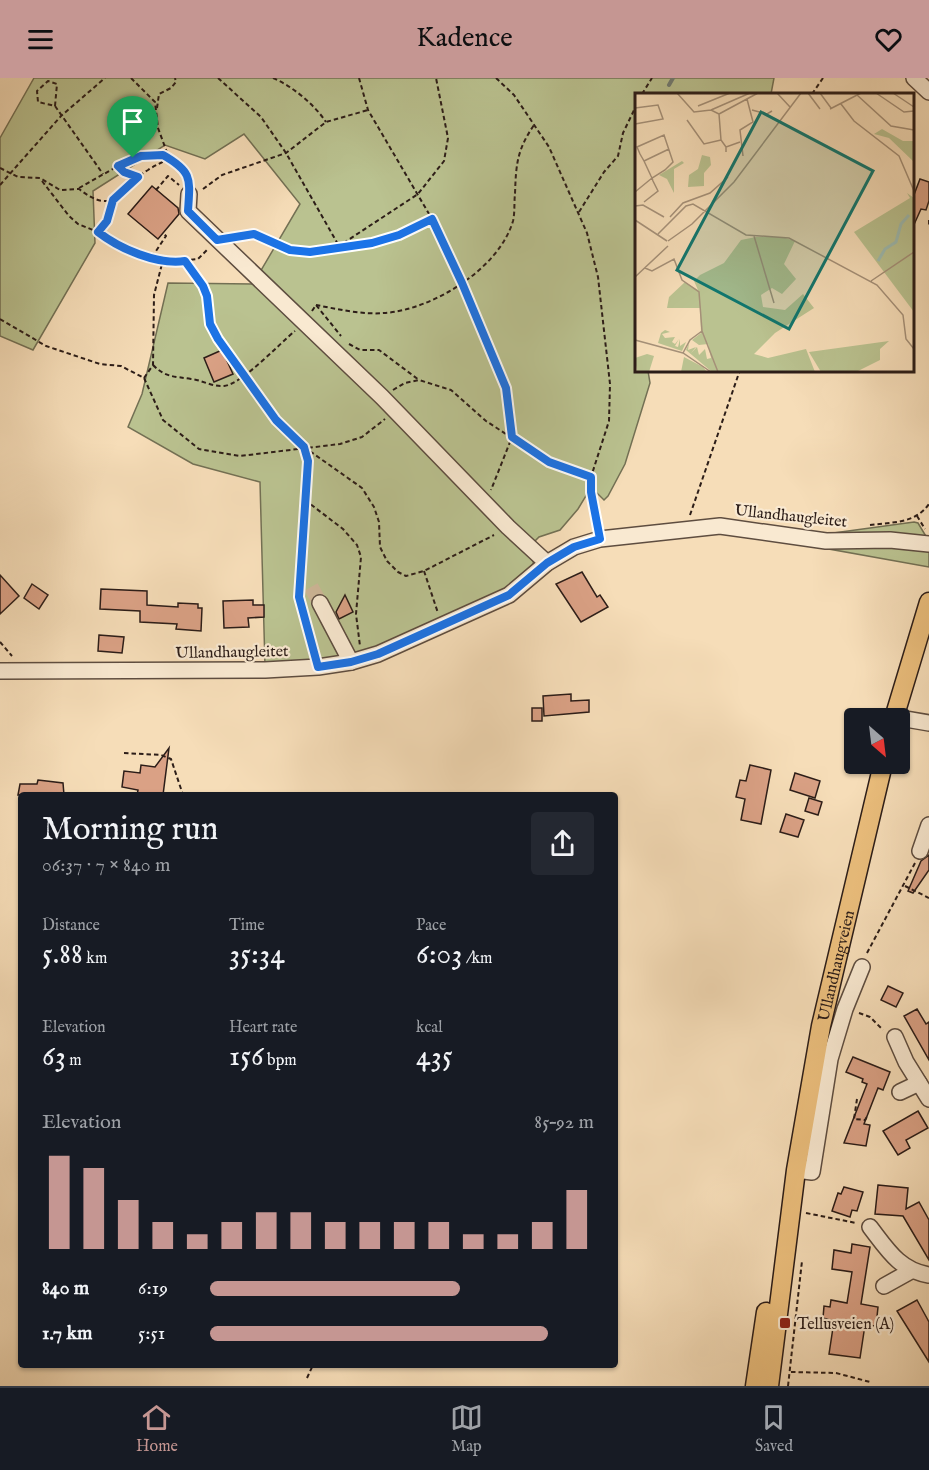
<!DOCTYPE html>
<meta charset="utf-8">
<style>
body{margin:0;font-family:"IM FELL English",serif;background:#242831;color:#f1f3f6;height:100vh;display:flex;flex-direction:column;font-size:22px;white-space:nowrap}
*{box-sizing:border-box;margin:0}
p{font-size:20px;color:#9ea1a6}
.icon{flex:none;width:33px;height:33px;fill:none;stroke:currentColor;stroke-width:2;stroke-linecap:round;stroke-linejoin:round}
.map{position:relative;flex:1;overflow:hidden}
.panel{position:absolute;left:18px;top:714px;width:600px;height:576px;display:flex;flex-direction:column;background:#171b24;border-radius:6px;box-shadow:0 2px 4px #0004}
.panel>*{flex:none}
.needle{width:39px;rotate:152deg}
.tools{position:absolute;left:844px;top:630px;display:grid;gap:12px}
.tools a{display:grid;place-items:center;width:66px;height:66px;border-radius:6px;background:#171b24;box-shadow:0 2px 4px #0004;font-size:30px}
.pin{position:absolute;display:grid;place-items:center;width:51px;height:51px;color:#fff;margin:-62px -26px;border-radius:50% 50% 50% 0;rotate:-45deg;box-shadow:0 0 6px #0007}
.pin .icon{rotate:45deg}
.round{display:grid;place-items:center;flex:none;width:63px;height:63px;border-radius:6px;background:#242831}
.overview{display:flex;align-items:center;justify-content:space-between;height:102px;padding:0 24px}
h1{font-size:33px;font-weight:600;line-height:45px}
.metrics{display:grid;grid-template-columns:repeat(3,1fr);gap:9px;height:102px;padding:6px 24px}
.metrics div{display:grid;align-content:center}
.metrics b{font-size:30px;font-weight:600}
.metrics small{font-size:16px;font-weight:400}
.metrics p{font-size:16px}
.chart{height:168px;padding:12px 24px}
.chart p{display:flex;justify-content:space-between}
.chart svg{width:100%;height:108px;margin-top:6px;stroke:#c59692;stroke-width:6}
ul{padding:0 24px;list-style:none;font-size:20px}
li{display:grid;grid-template-columns:96px 72px 1fr;align-items:center;height:45px}
li i{height:15px;border-radius:8px;background:#c59692}
header{display:flex;justify-content:space-between;align-items:center;height:78px;padding:0 24px;background:#c59692;color:#111;font-size:27px;font-weight:600}
.tabs{display:flex;justify-content:space-around;align-items:center;height:84px;border-top:2px solid #363941;background:#171b24;font-size:16px;color:#9ea1a6}
.tabs a{display:grid;justify-items:center;gap:3px}
.tabs .on{color:#c59692}
.map>svg:first-child{display:block}
</style>
<header><svg class="icon" aria-label="menu" viewBox="0 0 24 24"><path d="M4 6h16M4 12h16M4 18h16"/></svg>Kadence<svg class="icon" aria-label="heart" viewBox="0 0 24 24"><path d="M12 20l-8-8c-3-5 5-10 8-4 3-6 11-1 8 4z"/></svg></header>
<div class="map">
<svg width="929" height="1308" viewBox="0 0 929 1308">
<rect width="100%" height="100%" fill="#f6ddb8"/>
<filter id="stains"><feTurbulence type="fractalNoise" baseFrequency=".00333" numOctaves="4"/><feColorMatrix values="0 0 0 0 .2 0 0 0 0 .09 0 0 0 0 .02 0 0 0 .5 -.17"/></filter>
<radialGradient id="worn" r=".72"><stop offset=".6" stop-color="#630" stop-opacity="0"/><stop offset="1" stop-color="#630" stop-opacity=".3"/></radialGradient>
<g fill="#bac290" stroke="#737054" stroke-width="1.5">
<path d="M34 0H774L771 16H636V292L648 293 650 305 625 386 608 418 604 422 595 413 587 416 578 431 560 452 539 459 525 473 533 483 534 489 508 510 364 574 325 584 265 588 260 404 193 386 128 349 142 316 168 205 253 206 300 126 244 56 205 81 165 67 93 113 95 165 33 272 0 258V60Z"/>
<path d="M914 444 918 445 927 460 826 456Z"/>
<path d="M874 467 929 471V489L829 471V468Z"/>
</g>
<g fill="none" stroke-linecap="round" stroke-linejoin="round">
<path stroke="#707c74" stroke-width="4" d="M669 7 673 0"/>
</g>
<g fill="#daa185" stroke="#2c1d18" stroke-width="1.5">
<path d="M920 101 929 104V123L926 132 921 131 912 151V122Z"/>
<path d="M152 108 178 130 179 136 158 161 128 136Z"/>
<path d="M222 272 233 296 214 304 204 280Z"/>
<path d="M582 494 597 519 600 517 608 529 581 544 556 506Z"/>
<path d="M0 497 19 518 0 536Z"/>
<path d="M32 506 48 517 39 531 24 520Z"/>
<path d="M101 511 147 513V527L178 529V525L198 526V530H202L201 553 176 551 177 546 140 544V533L100 531Z"/>
<path d="M345 517 353 534 339 541 336 534Z"/>
<path d="M253 522V527H264V539L248 540 249 549 224 550 223 523Z"/>
<path d="M99 557 124 559 122 575 98 573Z"/>
<path d="M571 616V623L589 622V634L544 638 543 618Z"/>
<rect x="532" y="630" width="10" height="13"/>
<path d="M169 670 163 717H137L138 712 122 709 124 693 140 695 141 687 155 689Z"/>
<path d="M750 687 771 692 761 746 741 742 745 721 736 719 740 702 746 703Z"/>
<path d="M795 695 820 703 815 720 790 712Z"/>
<path d="M38 702 63 705 64 717H18L20 706H37Z"/>
<path d="M809 720 822 724 818 737 805 733Z"/>
<path d="M786 736 804 742 798 759 780 754Z"/>
<path d="M929 777V792L913 815 908 813 921 783Z"/>
<path d="M888 908 903 915 896 929 881 922Z"/>
<path d="M917 931 926 946 929 944V982L904 938Z"/>
<path d="M853 979 890 994 883 1012 878 1010 864 1046 870 1047 866 1068 844 1065 867 1006 862 1004 863 1001 846 994Z"/>
<path d="M918 1033 928 1050 906 1062 910 1070 898 1077 883 1053Z"/>
<path d="M878 1107 908 1110 906 1131 919 1124 929 1142V1182L903 1138 875 1136Z"/>
<path d="M844 1109 863 1114 857 1133 852 1132 850 1139 832 1133 838 1115 841 1116Z"/>
<path d="M852 1166 870 1169 861 1226 878 1229 876 1248 865 1247 860 1280 829 1276 834 1243 823 1240 824 1228 830 1229 831 1222 847 1225 852 1194 832 1191 834 1172 851 1175Z"/>
<path d="M917 1222 929 1244V1284L897 1233Z"/>
</g>
<g fill="none" stroke-linecap="round" stroke-linejoin="round">
<path stroke="#ceb798" stroke-width="15" stroke-dasharray="15 8" stroke-linecap="butt" d="M311 509 320 525"/>
<g stroke="#5e4d40" stroke-width="18">
<g id="minor">
<path d="M914 0 929 14"/>
<path d="M189 116 188 133 382 319 508 449 547 485"/>
<path d="M320 525 351 584"/>
<path d="M0 593 265 592 318 589 351 584 378 576 509 517 547 485 574 469 600 461 720 448 826 463 890 462 929 466"/>
<path d="M894 639 929 645"/>
<path d="M920 773 929 747"/>
<path d="M895 959 906 984 929 1021"/>
<path d="M900 1014 919 1005"/>
<path d="M796 1092 812 1094 830 981 845 931 862 889"/>
<path d="M870 1149C887 1171 899 1192 929 1197"/>
<path d="M884 1208 911 1193"/>
</g>
</g>
<g stroke="#2c1d18" stroke-width="21">
<g id="major">
<path d="M894 640 929 524"/>
<path d="M755 1308 766 1234"/>
<path id="s1" d="M769 1308 796 1092 821 948 883 686"/>
</g>
</g>
<g stroke="#2c1d18" stroke-width="2" stroke-dasharray="4.5 3" stroke-linecap="butt">
<path d="M131 0 155 24 158 50 169 80"/>
<path d="M218 0 261 39 286 75 339 168C376 165 399 157 432 141"/>
<path d="M273 0C292 8 314 26 326 44"/>
<path d="M359 0 368 32 432 141 462 205 506 310 512 359 491 412"/>
<path d="M496 0 514 17 549 69 587 155 598 199 610 306 609 343 591 399 597 446"/>
<path d="M642 16 652 0"/>
<path d="M812 16 823 0"/>
<path d="M55 28 57 6 48 3 37 13 38 24 55 28 103 96"/>
<path d="M157 30 159 16 171 10 176 4 175 0"/>
<path d="M118 88C133 80 152 71 169 80"/>
<path d="M0 90 18 99 40 100 60 112 79 111C117 140 118 110 148 92 155 87 162 85 169 80 178 84 186 90 187 101"/>
<path d="M42 103 69 138 78 146 98 154"/>
<path d="M0 107 61 38 105 0"/>
<path d="M79 110 118 88 124 94 138 99"/>
<path d="M203 111 222 97 286 75 326 44 368 32"/>
<path d="M156 112 168 98 179 107"/>
<path d="M113 122 107 143 98 154C126 176 163 185 198 181L208 171"/>
<path d="M579 134 604 94 618 78 623 55 636 28"/>
<path d="M929 142V148"/>
<path d="M236 158 254 156 290 172 310 173 339 168 418 116 444 83 448 60 436 0"/>
<path d="M152 179 166 158 163 155"/>
<path d="M185 183 203 208 207 218 210 245 218 260 276 342 304 369 362 410 374 429 379 444 380 469 387 483 398 494 406 498 424 493 494 457"/>
<path d="M316 227C337 231 363 237 384 235 432 232 499 191 513 143 515 135 514 124 515 116 516 86 517 72 534 47"/>
<path d="M312 233 316 227 341 258"/>
<path d="M0 241 46 268 100 286 121 288 144 300 163 342 199 371 240 378 340 366 362 359 385 341"/>
<path d="M349 266 360 272H379L419 302"/>
<path d="M153 287C166 300 174 298 191 301 202 302 212 309 224 308 242 306 279 266 295 253"/>
<path d="M144 300 153 287 154 217 163 182"/>
<path d="M393 312 405 305 419 302 451 312 486 343 549 384 591 399"/>
<path d="M304 369 308 383 299 519 314 576"/>
<path d="M305 422 343 451 357 467 361 479 356 536 360 568"/>
<path d="M690 437 740 292"/>
<path d="M917 438 925 451"/>
<path d="M870 447C892 444 915 446 929 426"/>
<path d="M424 493 438 535"/>
<path d="M0 564 12 578"/>
<path d="M124 675 161 677 171 681 183 717"/>
<path d="M905 808 929 820"/>
<path d="M867 875 915 785"/>
<path d="M859 935 870 939 883 952"/>
<path d="M857 1021 854 1041 865 1042 868 1037"/>
<path d="M806 1135 856 1145"/>
<path d="M791 1294 836 1295 870 1304"/>
<path d="M307 1300 313 1287"/>
<path d="M788 1308 802 1183"/>
</g>
<use href="#minor" stroke="#f9e9d1" stroke-width="15"/>
<use href="#major" stroke="#ebbe7c" stroke-width="18"/>
</g>
<g fill="none" stroke-linecap="round" stroke-linejoin="round">
<g stroke="#fff" stroke-width="12">
<path id="route" d="M163 77C193 94 190 101 188 133L217 162 254 156 290 172 310 174 372 165 399 157 432 141 462 205 506 310 512 359 549 384 591 399V414L600 461 574 469 547 485 509 517 378 576 351 584 318 589 299 519 308 383 304 369 276 342 218 261 210 246 207 218 203 208 185 183C157 187 120 171 98 154L107 143 113 122 138 99 124 94 118 88 141 78Z"/>
</g>
<use href="#route" stroke="#1a73e8" stroke-width="8"/>
</g>
<rect fill="#8f2418" stroke="#f9e9d1" stroke-width="2" x="779" y="1239" width="12" height="12" rx="3"/>
<g text-anchor="middle" stroke-width="4.5" stroke-linejoin="round" paint-order="stroke">
<g font-size="16" fill="#2c1d18" stroke="#f9e9d1">
<text transform="translate(791 437) rotate(6)" y="6">Ullandhaugleitet</text>
<text transform="translate(232 573) rotate(-1)" y="6">Ullandhaugleitet</text>
<text dy="6" stroke="none"><textPath href="#s1" startOffset="426">Ullandhaugveien</textPath></text>
</g>
<g font-size="16" fill="#2c1d18" stroke="#f9e9d1" text-anchor="start">
<text x="797" y="1251">Tellusveien (A)</text>
</g>
</g>
<g transform="translate(635 15)">
<rect width="279" height="279" fill="#f6ddb8"/>
<path d="M247 36 268 48H279V69L254 45 239 41ZM67 62 75 64 76 72 69 80V93L53 94 54 82 63 76ZM47 68 49 70 39 76V100L32 86 24 82ZM272 100 279 105V219L219 139 275 105ZM121 144H147L160 148 149 171 161 186 147 201 137 195 126 202 128 214 150 217 168 201 179 215 140 240 119 261 133 265 171 256 180 279H77L51 257 54 250 53 257 61 254 56 260 62 254 64 262 70 256 72 266 76 265 73 251 64 252 57 247 66 240 65 215H32L34 204 50 189 63 197 59 188 65 182 89 170 106 147ZM30 237 35 239 27 241 30 245 40 244 37 249 40 251 44 246 40 253 43 254 45 246V253L51 249 47 258 23 250 26 240ZM254 248 245 256V267L221 279H186L174 259ZM12 261 19 263 14 279H2L0 265ZM49 264 68 274 72 279H46Z" fill="#bac290"/>
<path fill="none" stroke="#9dbbb1" stroke-width="3" d="M243 168 250 156 261 149 266 131 274 122"/>
<path fill="none" stroke="#a59078" stroke-width="1.5" d="M42 0 59 19 76 17 84 21M142 0 155 14M173 0 185 16M185 0 196 15M241 0 269 19 279 18M258 0 279 14M222 2 256 33 279 37M206 11 219 28 264 63 279 98M63 13 95 0M0 15 23 12 28 26 0 31M195 16 226 0M76 17 115 0M117 17 132 21 137 18M84 21 123 0M84 21 86 47 91 54M52 27 69 51 86 47M91 59V54L105 49M108 63 105 37 118 29 112 6M9 68 34 56M0 99 17 85 30 77 38 69 29 42 2 54 5 61 9 68 16 83 17 85 18 88 23 98 9 109M0 113 8 112 29 124M35 124 48 110 75 100 93 84M0 127 32 148M23 141 51 113 58 111 111 142 154 145 242 192 268 222 271 246 279 256M119 143 139 210M33 148 57 131 99 89 166 0M10 175 17 178 39 166 47 187 64 199 67 238 55 247 48 260M0 184 33 153M236 188 279 159M67 238 83 279M0 247 48 260 76 279"/>
<path fill="#0f766e" fill-opacity="0.15" stroke="#0f766e" stroke-width="3" d="M126 19 238 78 154 236 42 177Z"/>
<rect width="279" height="279" fill="none" stroke="#2c1d18" stroke-width="3"/>
</g>
<rect width="100%" height="100%" filter="url(#stains)"/>
<rect width="100%" height="100%" fill="url(#worn)"/>
</svg>
<div class="tools">
<a><svg class="needle" viewBox="-14 -14 28 28"><path d="M0-13l5 13h-10z" fill="#e53935"/><path d="M0 13l5-13h-10z" fill="#9ea1a6"/></svg></a>
</div>
<div class="pin" style="left:133px;top:80px;background:#1e9e55"><svg class="icon" aria-label="arrive" viewBox="0 0 24 24"><path d="M6 21V4h12l-3 4 3 4H6"/></svg></div>
<section class="panel">
<div class="overview"><div><h1>Morning run</h1><p>06:37 · 7 × 840 m</p></div><a class="round"><svg class="icon" aria-label="share" viewBox="0 0 24 24"><path d="M12 15V3M7 8l5-5 5 5M5 13v7h14v-7"/></svg></a></div>
<div class="metrics">
<div><p>Distance</p><b>5.88<small> km</small></b></div>
<div><p>Time</p><b>35:34</b></div>
<div><p>Pace</p><b>6:03<small> /km</small></b></div>
</div>
<div class="metrics">
<div><p>Elevation</p><b>63<small> m</small></b></div>
<div><p>Heart rate</p><b>156<small> bpm</small></b></div>
<div><p>kcal</p><b>435</b></div>
</div>
<div class="chart"><p><span>Elevation</span>85–92 m</p>
<svg viewBox="0 0 160 44" preserveAspectRatio="none"><path d="M5 44V6M15 44V11M25 44V24M35 44V33M45 44V38M55 44V33M65 44V29M75 44V29M85 44V33M95 44V33M105 44V33M115 44V33M125 44V38M135 44V38M145 44V33M155 44V20"/></svg>
</div>
<ul>
<li><b>840 m</b>6:19<i style="width:65%"></i></li>
<li><b>1.7 km</b>5:51<i style="width:88%"></i></li>
</ul>
</section>
</div>
<nav class="tabs">
<a class="on"><svg class="icon" aria-label="home" viewBox="0 0 24 24"><path d="M3 11l9-7 9 7M6 9v11h12V9"/></svg>Home</a>
<a><svg class="icon" aria-label="map" viewBox="0 0 24 24"><path d="M3 6l6-2 6 2 6-2v14l-6 2-6-2-6 2zM9 4v14M15 6v14"/></svg>Map</a>
<a><svg class="icon" aria-label="saved" viewBox="0 0 24 24"><path d="M7 4h10v16l-5-4-5 4z"/></svg>Saved</a>
</nav>
